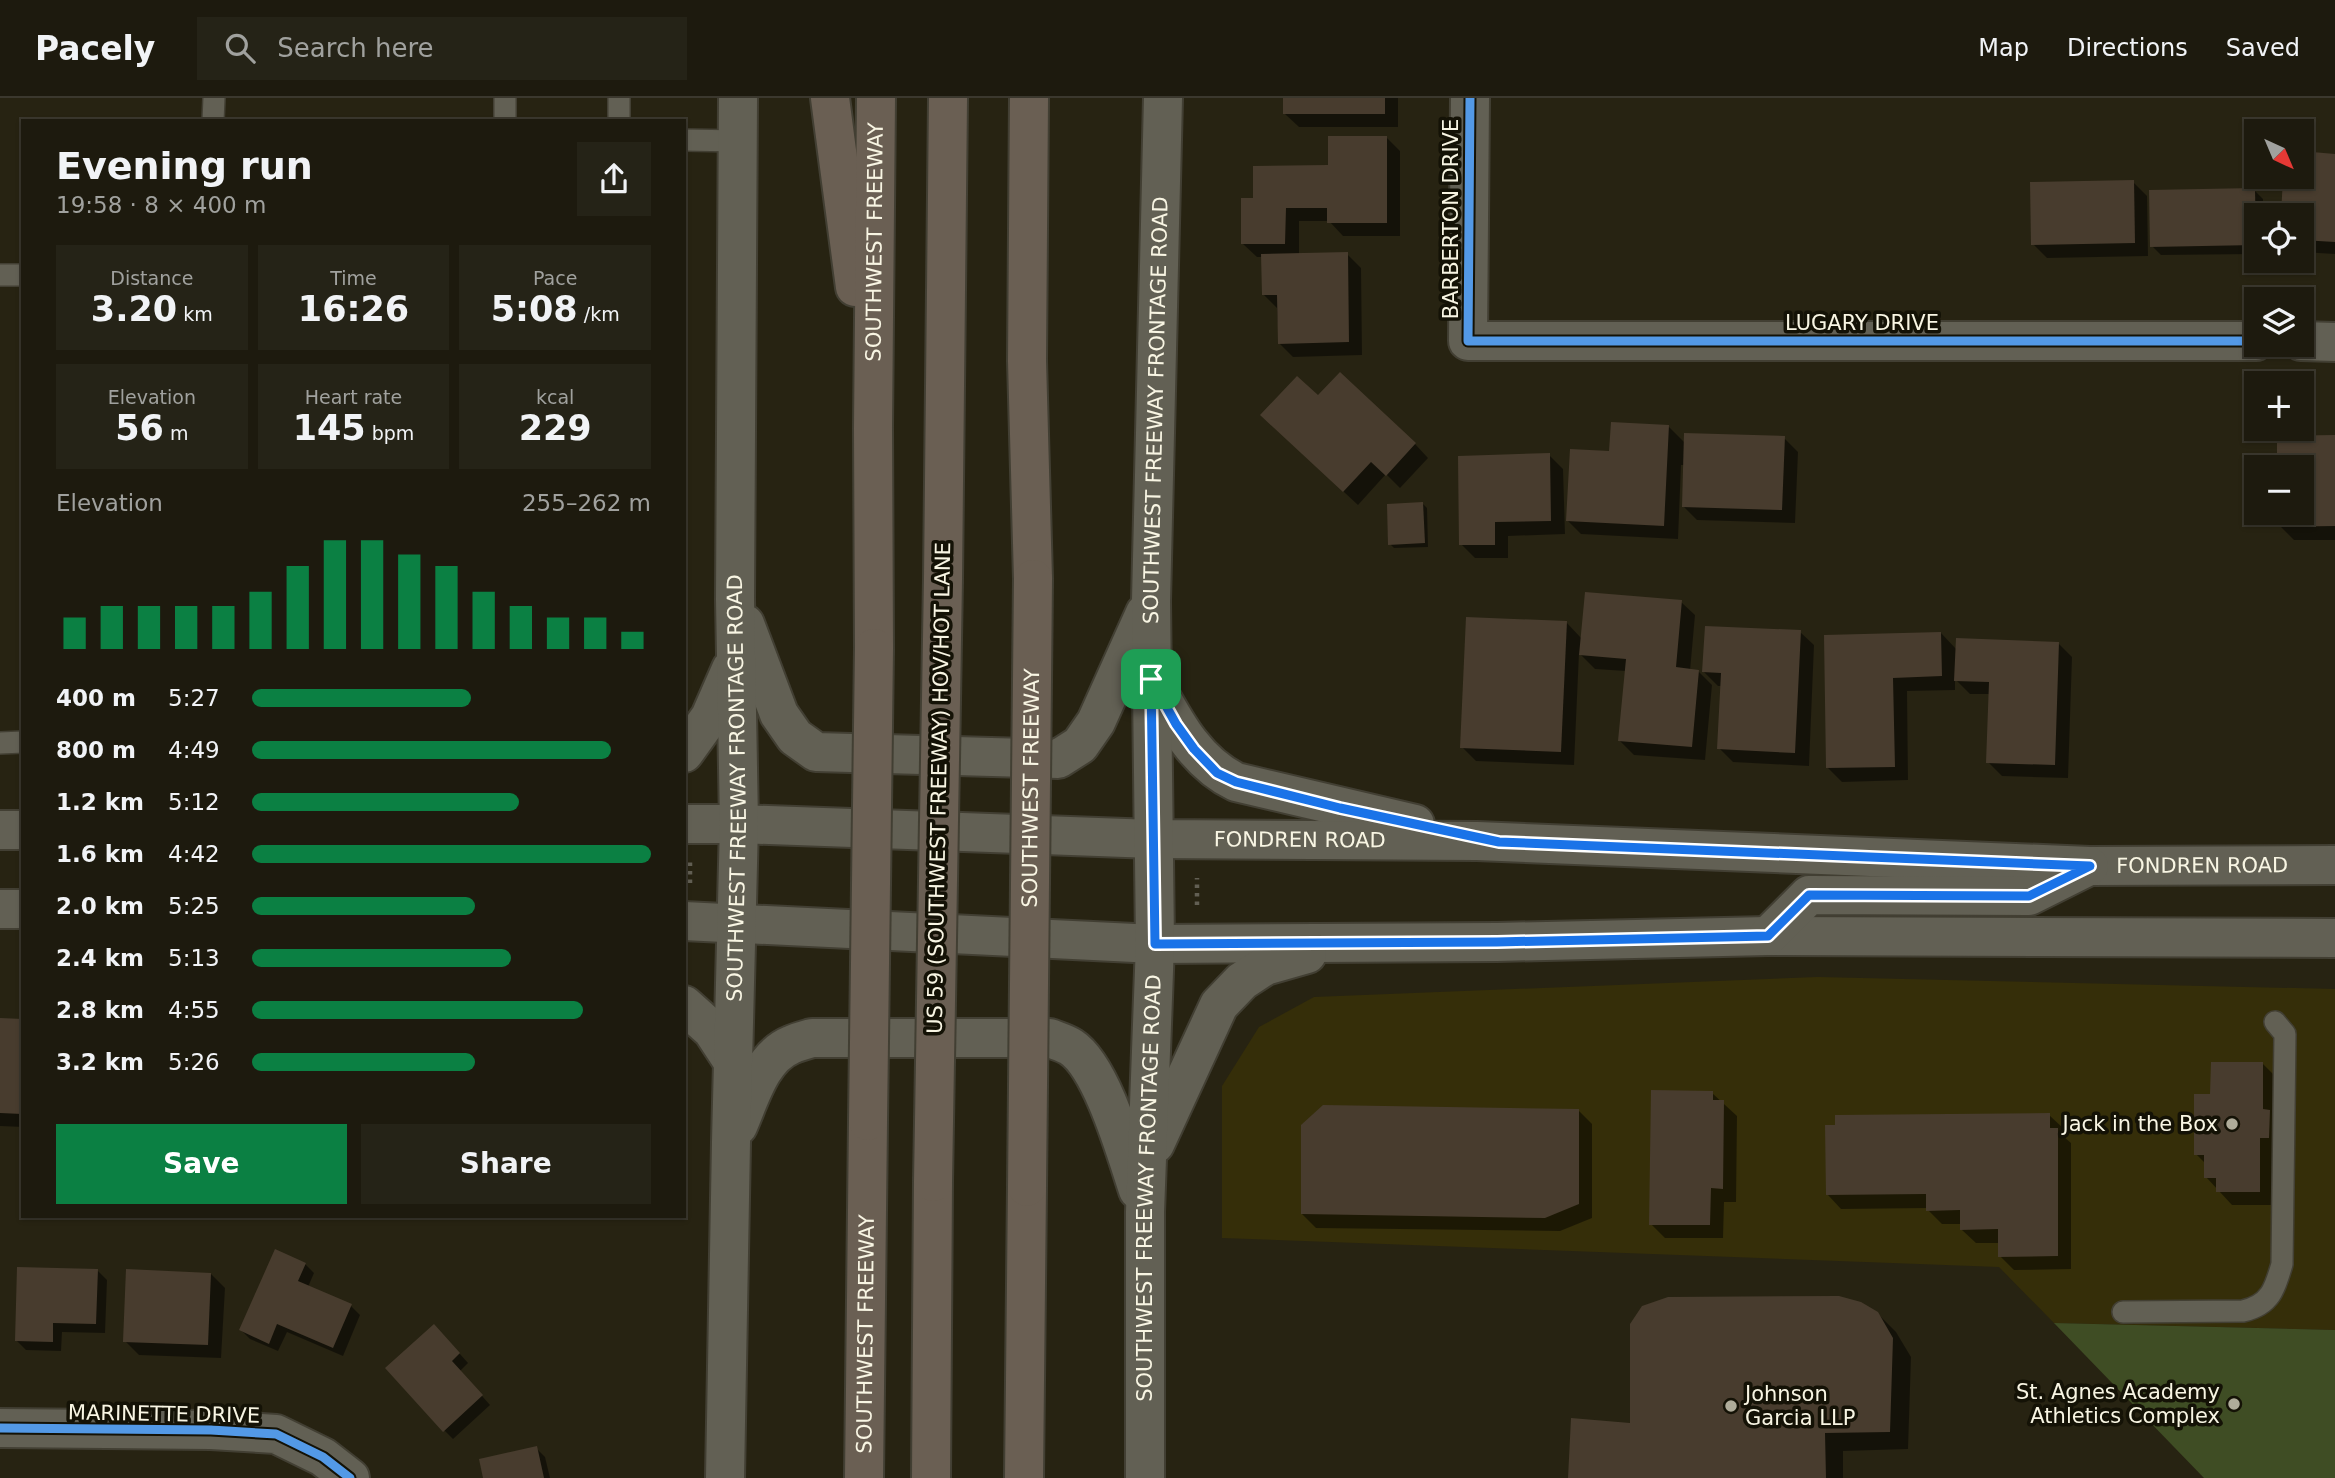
<!DOCTYPE html>
<meta charset="utf-8">
<style>
body{margin:0;font-family:"DejaVu Sans",sans-serif;background:#252317;color:#f1f3f6;height:100vh;display:flex;flex-direction:column;font-size:26px;white-space:nowrap}
*{box-sizing:border-box;margin:0}
p{font-size:23px;color:#a0a19e}
.icon{flex:none;width:38px;height:38px;fill:none;stroke:currentColor;stroke-width:2;stroke-linecap:round;stroke-linejoin:round}
.map{position:relative;flex:1;overflow:hidden}
.drawer{position:absolute;left:21px;top:21px;width:665px;height:1099px;display:flex;flex-direction:column;background:#1d1a0e;border-radius:0px;box-shadow:0 2px 5px #0004,0 0 0 2px #3b382e}
.drawer>*{flex:none}
.needle{width:46px;rotate:136deg}
.controls{position:absolute;left:2244px;top:21px;display:grid;gap:14px}
.controls a{display:grid;place-items:center;width:70px;height:70px;border-radius:0px;background:#1d1a0e;box-shadow:0 2px 5px #0004,0 0 0 2px #3b382e;font-size:35px}
.pin{position:absolute;display:grid;place-items:center;width:60px;height:60px;color:#fff;margin:-30px;border-radius:14px;box-shadow:0 4px 10px #0006}
.round{display:grid;place-items:center;flex:none;width:74px;height:74px;border-radius:0px;background:#252317}
.headline{display:flex;align-items:center;justify-content:space-between;height:119px;padding:0 35px}
h1{font-size:38px;font-weight:700;line-height:52px}
.stats{display:grid;grid-template-columns:repeat(3,1fr);gap:10px;height:119px;padding:7px 35px}
.stats div{display:grid;align-content:center;border-radius:0px;background:#252317;text-align:center}
.stats b{font-size:35px;font-weight:700}
.stats small{font-size:19px;font-weight:400}
.stats p{font-size:19px}
.chart{height:196px;padding:14px 35px}
.chart p{display:flex;justify-content:space-between}
.chart svg{width:100%;height:126px;margin-top:7px;stroke:#0b8043;stroke-width:6}
.cta{display:flex;gap:14px;margin-top:auto;padding:14px 35px}
.cta a{flex:1;height:80px;border-radius:0px;background:#0b8043;color:#fff;font-size:28px;font-weight:700;line-height:80px;text-align:center}
.cta a+a{background:#252317;color:#f1f3f6}
ul{padding:0 35px;list-style:none;font-size:23px}
li{display:grid;grid-template-columns:112px 84px 1fr;align-items:center;height:52px}
li i{height:18px;border-radius:9px;background:#0b8043}
header{display:flex;align-items:center;gap:42px;box-sizing:border-box;height:98px;padding:0 35px;background:#1d1a0e;border-bottom:2px solid #3b382e}
header strong{font-size:33px}
nav{display:flex;gap:38px;margin-inline-start:auto;font-size:24px}
.search{width:490px;height:63px;background:#252317;display:flex;align-items:center;gap:18px;box-sizing:border-box;padding:0 24px;border-radius:0px;color:#a0a19e;font-size:26px}
.map>svg:first-child{display:block}
</style>
<header>
<strong>Pacely</strong>
<div class="search"><svg class="icon" aria-label="search" viewBox="0 0 24 24"><circle cx="10" cy="10" r="6"/><path d="M15 15l6 6"/></svg>Search here</div>
<nav><a>Map</a><a>Directions</a><a>Saved</a></nav>
</header>
<div class="map">
<svg width="2335" height="1380" viewBox="0 0 2335 1380">
<rect width="100%" height="100%" fill="#272312"/>
<path fill="#352e09" d="M1818 879 2335 891V1232L2054 1225 1999 1169 1222 1140V988L1259 929 1314 899Z"/>
<path fill="#3f4d24" d="M2054 1225 2335 1232V1380H2204Z"/>
<g fill="#0007">
<path d="M1285 0H1398V29H1299L1285 16Z"/>
<path d="M1386 39 1400 53V138H1343L1329 123H1299V157L1347 156 1361 170 1362 257 1293 259 1279 245 1277 210 1263 196V159H1257L1243 146 1255 102 1330 69Z"/>
<path d="M2335 57V156L2301 154V117H2282L2285 79H2301Z"/>
<path d="M2133 84 2147 98 2148 158 2047 160 2033 146Z"/>
<path d="M2254 92 2263 101V117H2256V156L2161 157 2152 148Z"/>
<path d="M1318 300 1415 346 1428 360 1400 390 1386 376 1358 407 1276 331Z"/>
<path d="M1669 329 1685 345 1784 340 1798 354 1795 425 1697 422 1683 408 1685 367H1681L1678 441 1581 436 1567 422 1611 355Z"/>
<path d="M2335 339V442H2294L2280 428V415H2301V369H2279V340Z"/>
<path d="M1549 357 1563 371 1565 436 1508 438V460H1475L1461 446Z"/>
<path d="M1423 406 1427 410 1428 449 1394 450 1390 446Z"/>
<path d="M1681 504 1695 517 1690 573H1698L1712 587 1705 662 1634 657 1620 643 1626 573 1595 571 1579 555 1574 667 1476 663 1462 649 1566 524 1582 541Z"/>
<path d="M1800 534 1814 547 1809 668 1733 664 1719 650 1722 588H1718L1704 574Z"/>
<path d="M1941 535 1957 552 2058 545 2072 559 2068 680 2002 678 1988 664 1991 596H1970L1955 581V592L1907 593 1908 682 1842 684 1828 670 1826 538Z"/>
<path d="M0 922 23 923V1029L0 1028Z"/>
<path d="M2262 965 2276 979 2274 1107H2232L2206 1079V1066L2196 1056 2212 998Z"/>
<path d="M1712 995 1737 1018 1736 1104H1724L1723 1140H1665L1651 1126Z"/>
<path d="M1578 1012 1592 1026V1120L1560 1133 1316 1130 1302 1116Z"/>
<path d="M2049 1017 2063 1030V1038L2071 1045V1171L2014 1172 2000 1158V1145H1976L1962 1132V1126H1942L1928 1112V1110L1841 1111 1828 1097Z"/>
<path d="M305 1166 314 1175 308 1189 351 1208 360 1217 343 1258 287 1234 278 1253 250 1241 241 1232Z"/>
<path d="M97 1172 107 1182 105 1235 62 1234 61 1253 26 1252 17 1243Z"/>
<path d="M211 1176 225 1190 221 1260 139 1257 125 1243Z"/>
<path d="M1877 1215 1896 1234 1911 1259 1908 1351 1843 1353V1380H1570L1631 1327Z"/>
<path d="M443 1237 468 1265 460 1273 490 1307 453 1341 444 1332Z"/>
<path d="M536 1350 545 1359 550 1380H485Z"/>
</g>
<g fill="#483c2e">
<rect x="1283" y="0" width="102" height="16"/>
<path d="M1328 38H1387V125H1327V110H1286L1285 146H1241V100H1253V68L1328 67Z"/>
<path d="M2301 53 2335 56V144L2301 142V117H2281L2283 79H2301Z"/>
<path d="M2134 82 2135 145 2031 147 2030 84Z"/>
<path d="M2255 90 2256 147 2150 149 2149 92Z"/>
<path d="M1348 154 1349 244 1278 246 1277 197H1262L1261 156Z"/>
<path d="M1340 274 1416 345 1386 378 1371 364 1343 394 1260 317 1297 278 1318 297Z"/>
<path d="M1611 324 1669 327 1664 428 1566 423 1570 351 1609 353Z"/>
<path d="M1684 335 1785 338 1782 412 1682 409Z"/>
<path d="M2335 337V428L2278 429V415H2301V369H2277V338Z"/>
<path d="M1550 355 1551 423 1495 424V447H1459L1458 358Z"/>
<path d="M1423 404 1425 445 1388 447 1387 406Z"/>
<path d="M1585 494 1682 502 1676 569 1699 572 1692 649 1618 643 1626 561 1579 557Z"/>
<path d="M1466 519 1567 523 1561 654 1460 650Z"/>
<path d="M1705 528 1801 532 1795 655 1717 651 1721 575 1702 574Z"/>
<path d="M1941 534 1942 578 1893 580 1895 669 1826 670 1824 537Z"/>
<path d="M1956 540 2059 544 2055 667 1986 665 1989 584 1954 583Z"/>
<path d="M0 920 23 921 22 1016 0 1015Z"/>
<path d="M2211 964H2263V1011L2270 1012 2269 1040H2260V1094H2216V1080H2204V1057H2194V996H2210Z"/>
<path d="M1651 992 1713 993V1002H1724L1723 1091 1711 1090 1710 1127H1649Z"/>
<path d="M1323 1007 1579 1011V1106L1545 1120 1301 1116V1027Z"/>
<path d="M2050 1015V1030H2058V1158L1998 1159V1131L1960 1132V1112L1926 1113V1096L1826 1097 1825 1027H1835V1017Z"/>
<path d="M275 1151 306 1165 298 1183 352 1206 333 1250 277 1226 269 1246 239 1232Z"/>
<path d="M17 1169 98 1171 96 1226 53 1225V1244L15 1243Z"/>
<path d="M126 1171 211 1175 208 1247 123 1244Z"/>
<path d="M1839 1198 1861 1204 1878 1214 1893 1240 1890 1334 1825 1335 1826 1380H1568L1571 1320 1630 1325V1226L1642 1208 1668 1199Z"/>
<path d="M434 1226 460 1255 452 1263 483 1297 443 1334 385 1270Z"/>
<path d="M537 1348 544 1380H483L479 1361Z"/>
</g>
<g fill="none" stroke-linecap="round" stroke-linejoin="round">
<g stroke="#423f33" stroke-width="24">
<g id="service">
<path d="M213 23 214 0"/>
<path d="M505 23V0"/>
<path d="M619 23V0"/>
<path d="M684 42 738 43"/>
<path d="M0 177H23"/>
<path d="M0 645 23 644"/>
<path d="M2123 1214 2243 1213C2270 1207 2275 1191 2282 1166L2285 936 2275 924"/>
</g>
</g>
<g stroke="#423f33" stroke-width="42">
<g id="minor">
<path d="M1470 0 1468 243H2256"/>
<path d="M2301 243 2335 244"/>
<path d="M0 1330 211 1332 276 1336 323 1359 350 1380"/>
</g>
</g>
<g stroke="#423f33" stroke-width="42">
<g id="secondary">
<path d="M745 526 779 616 795 639 816 654 1058 661 1080 647 1096 624 1145 515"/>
<path d="M1154 586C1175 624 1195 664 1236 684L1415 726"/>
<path d="M684 655 710 619 731 571"/>
<path id="s1" d="M684 726H739L1153 741 1477 743 2090 768 2335 767"/>
<path d="M0 732H23"/>
<path d="M0 811H23"/>
<path d="M684 823 1155 846 1497 844 1768 838 2335 840"/>
<path d="M1768 838 1809 797 2029 798 2089 768"/>
<path d="M684 907 712 932 733 964"/>
<path d="M738 1028C750 1001 761 959 791 947 797 944 805 942 812 940H1050C1057 943 1065 945 1071 949 1102 969 1126 1056 1138 1092"/>
<path d="M1155 1046 1219 907 1242 883 1265 868 1307 856"/>
<path id="s2" d="M725 1380 731 1044 739 726 735 501 738 0"/>
<path id="s3" d="M1145 1380V1114L1155 846 1151 503 1163 0"/>
</g>
</g>
<g stroke="#423f33" stroke-width="42">
<g id="motorway">
<path d="M830 0 855 189"/>
<path d="M1029 0 1027 263 1033 481"/>
<path d="M943 481 948 0"/>
<path id="s4" d="M874 550 873 330 876 0"/>
<path id="s5" d="M864 1380 868 1023"/>
<path d="M931 1380 933 1084"/>
<path d="M1024 1380 1027 1089"/>
</g>
</g>
<g stroke="#625f53" stroke-width="4.5" stroke-dasharray="3.5 5" stroke-linecap="butt">
<path d="M690 785V762"/>
<path d="M1197 807V780"/>
</g>
<use href="#service" stroke="#626054" stroke-width="21"/>
<use href="#minor" stroke="#626054" stroke-width="38"/>
<use href="#secondary" stroke="#626054" stroke-width="38"/>
<use href="#motorway" stroke="#6a5f53" stroke-width="38"/>
<g stroke="#423f33" stroke-width="42" stroke-linecap="butt">
<g id="motorway-bridge">
<path d="M868 1023 874 550"/>
<path d="M933 1084 943 481"/>
<path id="s6" d="M1027 1089 1033 481"/>
</g>
</g>
<use href="#motorway-bridge" stroke="#6a5f53" stroke-width="38"/>
<g stroke="#141206" stroke-width="13">
<g id="cycleway">
<path d="M1470 0 1468 243H2256"/>
<path d="M0 1330 211 1332 276 1336 323 1359 350 1380"/>
</g>
</g>
<use href="#cycleway" stroke="#5399e6" stroke-width="9"/>
</g>
<g fill="none" stroke-linecap="round" stroke-linejoin="round">
<g stroke="#fff" stroke-width="14">
<path id="route" d="M1151 581 1176 626 1194 651 1217 675 1236 684 1340 710 1499 744 2090 768 2029 798 1809 797 1768 838 1497 844 1155 846Z"/>
</g>
<use href="#route" stroke="#1a73e8" stroke-width="9"/>
</g>
<g fill="#afac9a" stroke="#141206" stroke-width="2.5">
<circle cx="2232" cy="1026" r="7"/>
<circle cx="2234" cy="1306" r="7"/>
<circle cx="1731" cy="1308" r="7"/>
</g>
<g text-anchor="middle" stroke-width="7" stroke-linejoin="round" paint-order="stroke">
<g font-size="21" fill="#f8f5e3" stroke="#141206">
<text transform="translate(1451 121) rotate(-90)" y="7">BARBERTON DRIVE</text>
<text dy="7" stroke="none"><textPath href="#s4" startOffset="406">SOUTHWEST FREEWAY</textPath></text>
<text x="1862" y="232">LUGARY DRIVE</text>
<text dy="7" stroke="none"><textPath href="#s3" startOffset="1068">SOUTHWEST FREEWAY FRONTAGE ROAD</textPath></text>
<text dy="7" stroke="none"><textPath href="#s2" startOffset="690">SOUTHWEST FREEWAY FRONTAGE ROAD</textPath></text>
<text transform="translate(939 690) rotate(-89)" y="7">US 59 (SOUTHWEST FREEWAY) HOV/HOT LANE</text>
<text dy="7" stroke="none"><textPath href="#s6" startOffset="399">SOUTHWEST FREEWAY</textPath></text>
<text dy="7" stroke="none"><textPath href="#s1" startOffset="616">FONDREN ROAD</textPath></text>
<text dy="7" stroke="none"><textPath href="#s1" startOffset="1519">FONDREN ROAD</textPath></text>
<text dy="7" stroke="none"><textPath href="#s3" startOffset="290">SOUTHWEST FREEWAY FRONTAGE ROAD</textPath></text>
<text dy="7" stroke="none"><textPath href="#s5" startOffset="144">SOUTHWEST FREEWAY</textPath></text>
<text transform="translate(164 1316) rotate(1)" y="7">MARINETTE DRIVE</text>
</g>
<g font-size="21" fill="#f8f5e3" stroke="#141206" text-anchor="end">
<text x="2218" y="1033">Jack in the Box</text>
<text x="2220" y="1301">St. Agnes Academy<tspan x="2220" dy="24">Athletics Complex</tspan></text>
<text x="1745" y="1303" text-anchor="start">Johnson<tspan x="1745" dy="24">Garcia LLP</tspan></text>
</g>
</g>
</svg>
<div class="controls">
<a><svg class="needle" viewBox="-14 -14 28 28"><path d="M0-13l5 13h-10z" fill="#e53935"/><path d="M0 13l5-13h-10z" fill="#a0a19e"/></svg></a>
<a><svg class="icon" aria-label="locate" viewBox="0 0 24 24"><circle cx="12" cy="12" r="6"/><path d="M12 2v4M12 18v4M2 12h4M18 12h4"/></svg></a>
<a><svg class="icon" aria-label="layers" viewBox="0 0 24 24"><path d="M12 4l9 5-9 5-9-5zM3 14l9 5 9-5"/></svg></a>
<a>+</a>
<a>−</a>
</div>
<div class="pin" style="left:1151px;top:581px;background:#1e9e55"><svg class="icon" aria-label="arrive" viewBox="0 0 24 24"><path d="M6 21V4h12l-3 4 3 4H6"/></svg></div>
<section class="drawer">
<div class="headline"><div><h1>Evening run</h1><p>19:58 · 8 × 400 m</p></div><a class="round"><svg class="icon" aria-label="share" viewBox="0 0 24 24"><path d="M12 15V3M7 8l5-5 5 5M5 13v7h14v-7"/></svg></a></div>
<div class="stats">
<div><p>Distance</p><b>3.20<small> km</small></b></div>
<div><p>Time</p><b>16:26</b></div>
<div><p>Pace</p><b>5:08<small> /km</small></b></div>
</div>
<div class="stats">
<div><p>Elevation</p><b>56<small> m</small></b></div>
<div><p>Heart rate</p><b>145<small> bpm</small></b></div>
<div><p>kcal</p><b>229</b></div>
</div>
<div class="chart"><p><span>Elevation</span>255–262 m</p>
<svg viewBox="0 0 160 44" preserveAspectRatio="none"><path d="M5 44V33M15 44V29M25 44V29M35 44V29M45 44V29M55 44V24M65 44V15M75 44V6M85 44V6M95 44V11M105 44V15M115 44V24M125 44V29M135 44V33M145 44V33M155 44V38"/></svg>
</div>
<ul>
<li><b>400 m</b>5:27<i style="width:55%"></i></li>
<li><b>800 m</b>4:49<i style="width:90%"></i></li>
<li><b>1.2 km</b>5:12<i style="width:67%"></i></li>
<li><b>1.6 km</b>4:42<i style="width:100%"></i></li>
<li><b>2.0 km</b>5:25<i style="width:56%"></i></li>
<li><b>2.4 km</b>5:13<i style="width:65%"></i></li>
<li><b>2.8 km</b>4:55<i style="width:83%"></i></li>
<li><b>3.2 km</b>5:26<i style="width:56%"></i></li>
</ul>
<div class="cta"><a>Save</a><a>Share</a></div>
</section>
</div>
